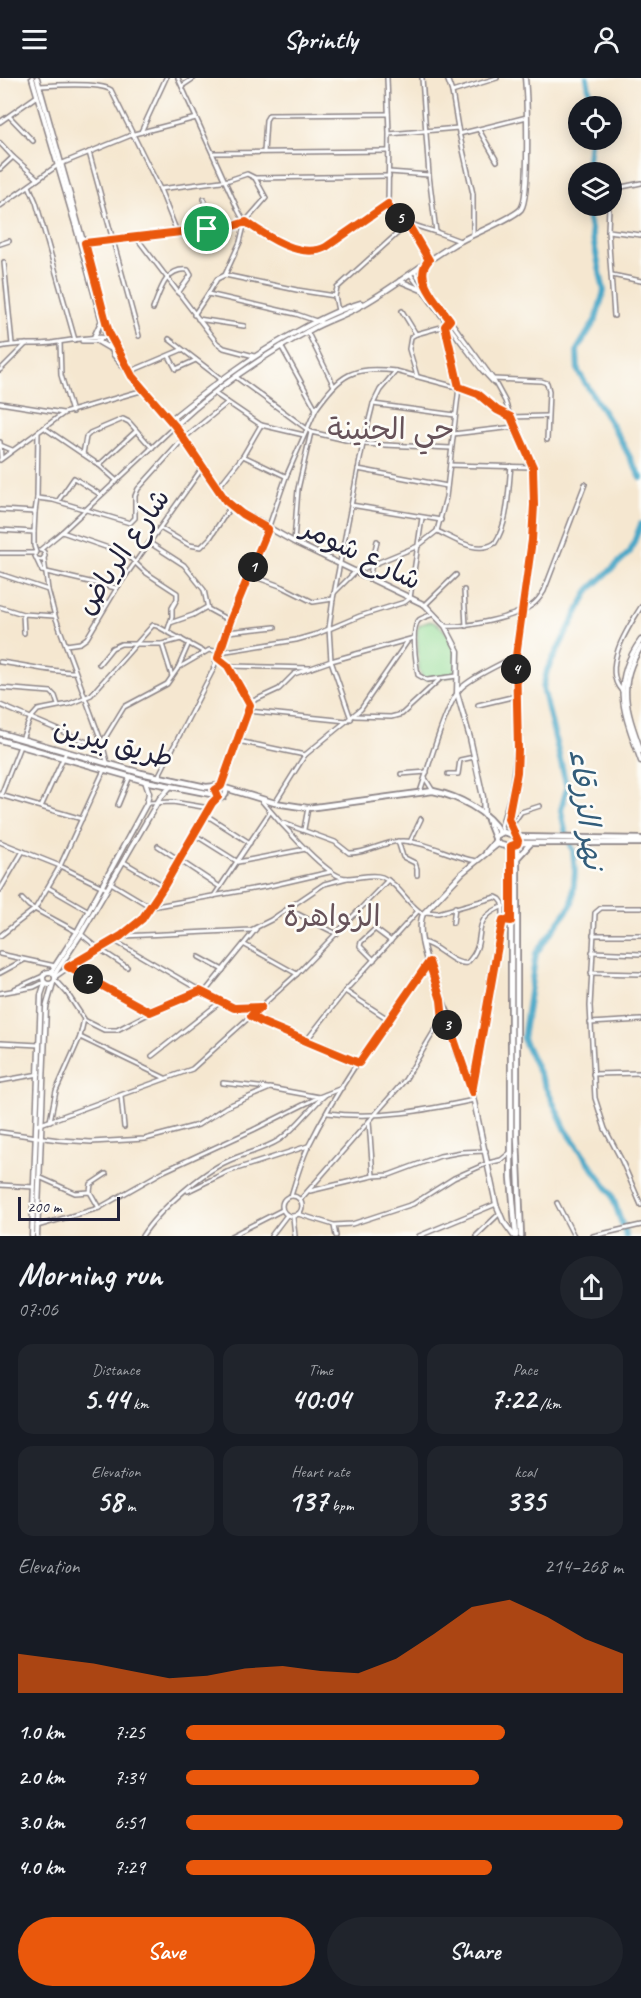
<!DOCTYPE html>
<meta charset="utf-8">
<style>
body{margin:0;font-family:Caveat,"Playpen Sans Arabic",sans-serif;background:#20242c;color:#f1f3f6;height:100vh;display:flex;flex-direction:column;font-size:22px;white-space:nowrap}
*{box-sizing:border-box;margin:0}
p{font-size:20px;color:#9ea1a6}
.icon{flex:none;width:33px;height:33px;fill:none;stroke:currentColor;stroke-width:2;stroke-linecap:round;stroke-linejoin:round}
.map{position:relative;height:1158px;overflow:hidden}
.drawer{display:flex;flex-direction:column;background:#171b24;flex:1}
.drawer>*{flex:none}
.tools{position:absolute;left:568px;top:18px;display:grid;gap:12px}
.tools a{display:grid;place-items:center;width:54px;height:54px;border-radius:50%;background:#171b24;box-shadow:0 3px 15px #0003;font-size:30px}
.scale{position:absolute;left:18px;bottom:15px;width:102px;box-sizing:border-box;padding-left:6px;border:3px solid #22223b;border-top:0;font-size:16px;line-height:21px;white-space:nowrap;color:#22223b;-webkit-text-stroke:4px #fdfcf7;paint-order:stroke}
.pin{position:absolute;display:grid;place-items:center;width:51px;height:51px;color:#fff;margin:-26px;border:3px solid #fff;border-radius:50%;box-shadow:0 2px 6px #0007}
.km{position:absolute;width:30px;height:30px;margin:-15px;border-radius:50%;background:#222;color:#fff;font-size:16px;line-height:30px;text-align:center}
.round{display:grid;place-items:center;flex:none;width:63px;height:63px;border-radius:32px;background:#20242c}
.summary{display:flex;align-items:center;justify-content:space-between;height:102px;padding:0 18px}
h1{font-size:33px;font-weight:800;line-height:45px}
.figures{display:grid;grid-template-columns:repeat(3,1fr);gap:9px;height:102px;padding:6px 18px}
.figures div{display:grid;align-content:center;border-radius:15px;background:#20242c;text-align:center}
.figures b{font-size:30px;font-weight:800}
.figures small{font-size:16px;font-weight:400}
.figures p{font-size:16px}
.chart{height:168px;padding:12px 18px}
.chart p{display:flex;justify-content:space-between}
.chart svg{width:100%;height:108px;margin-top:6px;fill:#ea580c;opacity:.7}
.primary-button{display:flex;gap:12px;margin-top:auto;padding:12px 18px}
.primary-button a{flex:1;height:69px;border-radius:36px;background:#ea580c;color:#fff;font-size:24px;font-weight:800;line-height:69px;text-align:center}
.primary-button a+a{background:#20242c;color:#f1f3f6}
ul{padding:0 18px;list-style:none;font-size:20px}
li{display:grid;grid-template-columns:96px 72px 1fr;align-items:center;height:45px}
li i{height:15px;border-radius:8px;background:#ea580c}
header{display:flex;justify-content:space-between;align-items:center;height:78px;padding:0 18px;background:#171b24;font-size:27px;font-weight:800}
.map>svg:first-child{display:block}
</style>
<header><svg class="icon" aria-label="menu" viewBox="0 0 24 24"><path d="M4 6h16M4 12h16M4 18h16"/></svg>Sprintly<svg class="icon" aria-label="person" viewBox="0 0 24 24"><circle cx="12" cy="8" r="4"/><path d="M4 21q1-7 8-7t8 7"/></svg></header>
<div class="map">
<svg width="641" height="1158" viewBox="0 0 641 1158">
<rect width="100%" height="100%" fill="#fdfcf7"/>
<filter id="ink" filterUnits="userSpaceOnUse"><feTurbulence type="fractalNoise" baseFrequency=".0167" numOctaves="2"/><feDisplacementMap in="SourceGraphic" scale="12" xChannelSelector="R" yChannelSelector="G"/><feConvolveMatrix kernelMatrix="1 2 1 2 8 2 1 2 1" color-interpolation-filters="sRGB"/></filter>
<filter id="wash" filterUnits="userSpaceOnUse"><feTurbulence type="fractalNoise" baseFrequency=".008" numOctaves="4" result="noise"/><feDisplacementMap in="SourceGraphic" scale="24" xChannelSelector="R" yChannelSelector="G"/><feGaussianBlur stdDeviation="1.35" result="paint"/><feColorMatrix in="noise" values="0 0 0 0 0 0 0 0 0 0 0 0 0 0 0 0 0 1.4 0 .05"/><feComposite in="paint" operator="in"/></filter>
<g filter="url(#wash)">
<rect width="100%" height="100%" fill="#f5e7d0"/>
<path fill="#94dd98" stroke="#5b806a" stroke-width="1.5" d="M430 543C441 545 455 563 456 574 458 583 456 590 453 598L426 602 422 599 419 591 417 553 419 547Z"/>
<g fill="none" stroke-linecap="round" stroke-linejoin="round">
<g stroke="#47a6c6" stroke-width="6">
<path d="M587 0 592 28"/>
<path d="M587 94 590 62"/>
<path d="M588 128V137L604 213 596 241 577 272 578 293 619 359 641 400"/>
<path d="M626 1158 612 1117 566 1052 523 961 536 875 572 826 575 794 573 772 565 752 561 732 567 710 543 610 547 592 589 512 630 474 641 446"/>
</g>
</g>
</g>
<g filter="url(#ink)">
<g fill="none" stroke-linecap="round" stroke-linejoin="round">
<g stroke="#8c8486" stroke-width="6">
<g id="minor">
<path d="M178 0 238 132C240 136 243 141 246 144 257 155 296 174 312 174 317 174 321 172 326 169L388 126"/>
<path d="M387 0 389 55"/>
<path d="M422 0 429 97 436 154 460 163"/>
<path d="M447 0 452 14 458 50"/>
<path d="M40 8C55 7 100 4 111 12L160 111 177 154"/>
<path d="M182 8 194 0"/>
<path d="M452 14 497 0"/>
<path d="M9 38 33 63"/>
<path d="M0 44 37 18"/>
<path d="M479 52 497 83"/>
<path d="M141 54 166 0"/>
<path d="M459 56 527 39"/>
<path d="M0 65 13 79 0 91"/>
<path d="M89 74 139 258"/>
<path d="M264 74 266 42 269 37 388 36"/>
<path d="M214 75 389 73"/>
<path d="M13 79 38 101"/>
<path d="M389 94 429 97"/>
<path d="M255 100 389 98"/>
<path d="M29 108 36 124 75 262"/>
<path d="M612 111 641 105"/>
<path d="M204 121 207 151"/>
<path d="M0 128 58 87 134 56 196 40"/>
<path d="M609 128 608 153 614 238"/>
<path d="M408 146 429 182"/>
<path d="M608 153 641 157"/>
<path d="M436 154C420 149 397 144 388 129L389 56 458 50 473 116V156"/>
<path d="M136 159 217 265 224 270 254 278"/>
<path d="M85 165 237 147 245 144 266 120 255 100 247 96 229 102 160 111"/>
<path d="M0 166 9 163"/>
<path d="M4 184 12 266"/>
<path d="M414 193 493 301 505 323 514 349 453 356"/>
<path d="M410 196 482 292 494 305"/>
<path d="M225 197 240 164 245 144"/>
<path d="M612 197 641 203"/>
<path d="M208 216 217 201 225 197 297 212 335 218"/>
<path d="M153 231C160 214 165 189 188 192L191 197 178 215"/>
<path d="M338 233 335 218 337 210 409 145"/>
<path d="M402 233 416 256"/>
<path d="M194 237 208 216 296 236 322 245"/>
<path d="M198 241 244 248"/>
<path d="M307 253 334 308"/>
<path d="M169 261 221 301"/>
<path d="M82 263H97L107 258"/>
<path d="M60 264 61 297 72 334"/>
<path d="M281 268 316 331C341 296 352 288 396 293"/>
<path d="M0 269C17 265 34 267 52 265 65 263 98 257 108 260"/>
<path d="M169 278 176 291 196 282"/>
<path d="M0 292 26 266"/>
<path d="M129 294 181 272"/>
<path d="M417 298 409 271 411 259 416 256 445 248"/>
<path d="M236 299 311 354 363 366 451 370"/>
<path d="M492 301 541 303 547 305 549 313 547 362"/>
<path d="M214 315 261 347 243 378 217 411"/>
<path d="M0 325 63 335"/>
<path d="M373 326 455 337"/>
<path d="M261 347 304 357"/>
<path d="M46 351 99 387 117 403"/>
<path d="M38 355 37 420 53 422 130 445 135 440V418L138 411 184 360 227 325"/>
<path d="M0 364 1 380"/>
<path d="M0 367 12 372"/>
<path d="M83 376 86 359 90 355 123 341 129 344 152 370"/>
<path d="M243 378 285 398"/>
<path d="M0 382 64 335 144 312"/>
<path d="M99 387 136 353"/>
<path d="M450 387 532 389"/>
<path d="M358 391 447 408"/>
<path d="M58 423 74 400 101 417"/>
<path d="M351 427 441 442"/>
<path d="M0 432 35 434 37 420"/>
<path d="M160 450 189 467 201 469 210 460 231 428"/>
<path d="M0 452 34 454V468L36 474"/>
<path d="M437 453C455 461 477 477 495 465 509 444 508 412 511 388"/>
<path d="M34 454 35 434"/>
<path d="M62 454 126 476 145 494 177 515V521L172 530V539L167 554"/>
<path d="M294 464 298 411 311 354"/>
<path d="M150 465 184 487 204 512 208 531 230 543"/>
<path d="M40 472 62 454 175 348"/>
<path d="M35 474V478L42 493"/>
<path d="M0 475H35"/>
<path d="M44 480 48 512 55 538 102 665 107 684"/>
<path d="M37 481 42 482 45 478 44 474 41 472"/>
<path d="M42 493 116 510"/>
<path d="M0 496 48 512"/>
<path d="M250 497 283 509 313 524 333 521"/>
<path d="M369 501 377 463"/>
<path d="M464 512 466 548"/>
<path d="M334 515 355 494 418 468 437 453 446 419 459 309 445 248"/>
<path d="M425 527 456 497"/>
<path d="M0 529 23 536 55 538"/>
<path d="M23 536 24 555"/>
<path d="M433 536C429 538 423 539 419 542 410 550 416 585 418 597L427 602 457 598"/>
<path d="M170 545 193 537 207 529"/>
<path d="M446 548C465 550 517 539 532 527 537 524 541 518 544 513L585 406"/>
<path d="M227 554 275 549"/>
<path d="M162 566 172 598"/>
<path d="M66 567 80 565 87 560 117 510 203 389"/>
<path d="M218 580 228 588 250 627"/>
<path d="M0 584C26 587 49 594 75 594"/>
<path d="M99 586 112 570 121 566H162L181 561"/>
<path d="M228 588 310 590"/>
<path d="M178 590 209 572 220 574 296 562 317 556 360 538 405 524 410 520 422 440"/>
<path d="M0 610 51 614 55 618 58 627"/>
<path d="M621 612C602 589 627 551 641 529"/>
<path d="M0 627 103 671"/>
<path d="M478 627 516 618"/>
<path d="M248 633 347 643"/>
<path d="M355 638 391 639 402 636 440 601"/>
<path d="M351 641 331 583 329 550 333 521 363 366 373 326 380 312 396 293 471 313 485 321 497 332 511 339 547 338"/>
<path d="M22 661 30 641 38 632 69 626 91 617 153 547 157 548 204 574"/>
<path d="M238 663 305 677"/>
<path d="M102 665 124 629 167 606 178 590 189 565"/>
<path d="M401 696 427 694"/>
<path d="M448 696H458L460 682 474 679"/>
<path d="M158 699 213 592 230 543 268 451 286 399 316 331"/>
<path d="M425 700 433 713"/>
<path d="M221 708 248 633 253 623 279 611 294 596 331 583 414 560"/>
<path d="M420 714C428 691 447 622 462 609 477 596 498 588 515 578"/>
<path d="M0 717 82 741"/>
<path d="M1 717 20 668"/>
<path d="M261 722C275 739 322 793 341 799 354 803 369 794 382 799 399 806 407 826 423 836"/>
<path d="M147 725 173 724 209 730"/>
<path d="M275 725 305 677 361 631 407 564"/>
<path d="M118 727 130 698"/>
<path d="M41 729 66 674"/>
<path d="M206 737 250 765"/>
<path d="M283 745 335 764 349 775C368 776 385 762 403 763 428 764 451 779 476 783"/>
<path d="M509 746 514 744 521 734 540 728"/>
<path d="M304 751 308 730"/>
<path d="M503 754 501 748 511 716 514 693 517 667 515 578 532 462 534 427 533 389 514 349"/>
<path d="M195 757 238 784 306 771"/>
<path d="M515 757 508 741 516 701 518 672 517 667"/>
<path d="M398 763 403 779 415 785 417 791V797"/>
<path d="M0 764 60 788 107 811"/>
<path d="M410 764 421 741"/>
<path d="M158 768 220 809"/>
<path d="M124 784 164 808"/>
<path d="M111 805 151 829 269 808 330 794"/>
<path d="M49 810 89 833"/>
<path d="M0 812 23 773"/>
<path d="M214 818 270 734"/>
<path d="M22 821 29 828 77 854"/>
<path d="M641 830H601L595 835 590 928 595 1020 605 1051 621 1081 641 1127"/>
<path d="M288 831 337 856"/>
<path d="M425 834 438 835 496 819 500 821 503 825V842L490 902 472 1013"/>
<path d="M453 845 455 829"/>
<path d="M81 856 98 870 127 889"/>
<path d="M593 857H641"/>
<path d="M0 858 35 831 60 788 104 692"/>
<path d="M123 858 251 852 271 842 324 806 347 800"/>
<path d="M113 862 227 928 240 931 261 929"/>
<path d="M422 864C439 867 453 888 467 885 491 861 465 843 504 828"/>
<path d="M245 867 297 896"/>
<path d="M592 874 641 876"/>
<path d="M0 876 55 888"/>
<path d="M199 879 223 892"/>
<path d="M374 882 360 868 361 864 375 851 391 863"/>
<path d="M68 889 150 935"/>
<path d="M0 895 24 882"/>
<path d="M591 895 641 896"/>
<path d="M55 899 86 877 121 858 142 841 164 808 212 725 218 719"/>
<path d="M14 911 43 898"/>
<path d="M345 913 388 941"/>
<path d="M0 915 34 909 44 904"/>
<path d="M204 915 256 851"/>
<path d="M251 938 266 947 359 985"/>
<path d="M84 942 104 952H117L150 935 200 913"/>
<path d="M590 945 641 942"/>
<path d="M436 952 446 945"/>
<path d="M80 959 165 1000"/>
<path d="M306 963 345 913 418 833"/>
<path d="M0 965 39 967"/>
<path d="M152 978 219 925"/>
<path d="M593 996 641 995"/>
<path d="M0 1003 39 996"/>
<path d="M223 1005 268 1010"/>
<path d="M121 1018 124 1049"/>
<path d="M328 1035C376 1042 427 1032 474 1022"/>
<path d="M50 1043 56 1013 80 959 84 941 67 915 55 902"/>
<path d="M369 1043 373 1098"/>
<path d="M38 1047 192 991 297 896 388 802"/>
<path d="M0 1054 59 1062 91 1064 145 1061 198 1047 226 1029 270 1010 319 1019"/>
<path d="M39 1099 75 1115 90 1114 99 1130"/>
<path d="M0 1107 34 1109"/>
<path d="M188 1113 227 1094 308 1068"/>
<path d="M310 1113 373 1098 389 1097 440 1078 462 1074 486 1073"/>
<path d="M90 1114 91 1106 106 1096"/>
<path d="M291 1118C296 1102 301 1083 309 1067 341 1002 386 944 427 886"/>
<circle cx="292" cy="1128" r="10"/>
<path d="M300 1122 405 1002 442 940"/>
<path d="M557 1125 574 1158"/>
<path d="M298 1136 334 1147 352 1146 413 1126 454 1100 488 1085 501 1082 511 1074"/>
<path d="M293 1139 295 1158"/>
<path d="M37 1148 99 1130 164 1093 253 1052 319 1019 342 1010"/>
<path d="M334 1148 336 1158"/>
<path d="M142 1158C158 1133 201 1095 228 1083 245 1075 263 1072 279 1062 297 1050 309 1031 325 1017"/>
<path d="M231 1158 282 1132"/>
<path d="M271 1158 287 1137"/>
<path d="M419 1158 496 1126"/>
<path d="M476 1158 500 1135"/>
<path d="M593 1158 641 1147"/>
</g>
</g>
<g stroke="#8c8486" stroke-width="7">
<g id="tertiary">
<path d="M426 184 423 197 428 212"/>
<path d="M400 203 424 213"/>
<path d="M170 342C211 309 251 278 298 253 318 242 339 231 361 225"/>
<path d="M175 348C217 309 262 278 312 251 326 243 343 238 357 230 391 212 420 187 453 167 466 159 514 140 521 131 530 119 527 20 525 0"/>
<path d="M486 774 495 763"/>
<circle cx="49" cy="900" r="6"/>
<path d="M51 894 77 854 147 725 149 715 145 703"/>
<path d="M54 897 81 856 160 720 171 708"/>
<path d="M441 923 443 938"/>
<circle cx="447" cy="940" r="5"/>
<path d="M448 935C438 911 413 860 423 836L462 795 498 766"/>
<path d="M451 943 453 957"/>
<path d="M447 945 472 1014 496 1126 503 1143 514 1158"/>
<path d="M32 1158 41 917 45 905"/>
<path d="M37 1158 46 930 53 905"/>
</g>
</g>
<g stroke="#8c8486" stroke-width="7">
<g id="secondary">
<path d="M32 0 75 146 102 244 114 277 175 348 217 411 231 428 294 464 425 527 445 548 458 573 457 615 470 660 483 719 484 737"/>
<path d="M37 0 109 255 118 275 130 294"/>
<path d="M94 259 101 244"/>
<path d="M97 263 109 270"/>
<path d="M641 562C609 606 625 637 641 683"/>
<path d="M641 569C616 607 627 634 641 673"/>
</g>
</g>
<g stroke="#8c8486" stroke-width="8">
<g id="primary">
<path d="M0 655 141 695 206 709 218 708"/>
<path d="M0 662 145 703 216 717"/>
<circle cx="220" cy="714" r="6"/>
<path d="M225 710 275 725 308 730 433 713C457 718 488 733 500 755"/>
<path d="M488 742 495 760"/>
<path d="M503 754 515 757 517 766C510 769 500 769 495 763L496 758Z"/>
<path d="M516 759 641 761"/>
<path d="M517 765H641"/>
<path d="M517 766V1059L521 1158"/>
<path d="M511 768V1099L516 1158"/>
<path d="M518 779 530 766"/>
</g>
</g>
<use href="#minor" stroke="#fff" stroke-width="3"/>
<use href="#tertiary" stroke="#fff" stroke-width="4"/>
<use href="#secondary" stroke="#fff" stroke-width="4"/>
<use href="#primary" stroke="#fff" stroke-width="4.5"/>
</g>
</g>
<g fill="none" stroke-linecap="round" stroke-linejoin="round" filter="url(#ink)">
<g stroke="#fff" stroke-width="12">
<path id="route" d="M388 126 392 135 409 144 408 146 429 182C411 200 440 227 450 242L445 248 459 309 478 316 497 332 511 339 533 389 534 427 532 462 516 578 518 672 517 694 508 741 518 763 517 766 511 768V843L503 842 500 856 472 1014 453 958 448 952 447 945 443 942 441 922 429 884 359 985 261 944 251 938 261 929 234 930 200 913 150 934 68 889 121 858 142 841 164 808 212 725 218 719 215 712 221 708 250 627 228 588 218 580 230 543 268 451 242 436 226 423 175 348 132 298 109 255 85 165 233 148 246 144C266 158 301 182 326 169Z"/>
</g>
<use href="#route" stroke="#ea580c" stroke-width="8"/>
</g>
<g text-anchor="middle" stroke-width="5" stroke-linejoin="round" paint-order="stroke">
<g font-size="28" fill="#22223b" stroke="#fdfcf7">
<text transform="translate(122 473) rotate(-56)" y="10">شارع الرياض</text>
<text transform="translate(362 475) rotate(26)" y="10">شارع شومر</text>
<text transform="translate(114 664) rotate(15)" y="10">طريق بيرين</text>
</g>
<g font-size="30" fill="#67535a" stroke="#fdfcf7">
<text x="391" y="361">حي الجنينة</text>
<text x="332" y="848">الزواهرة</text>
</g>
<g font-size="30" font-style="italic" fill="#335d7a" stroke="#fdfcf7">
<text transform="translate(587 731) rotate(83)" y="10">نهر الزرقاء</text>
</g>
</g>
</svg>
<div class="tools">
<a><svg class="icon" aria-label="locate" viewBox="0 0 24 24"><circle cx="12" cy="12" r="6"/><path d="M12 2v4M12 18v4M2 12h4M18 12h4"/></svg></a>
<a><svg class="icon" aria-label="layers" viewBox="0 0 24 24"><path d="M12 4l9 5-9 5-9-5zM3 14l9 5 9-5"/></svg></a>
</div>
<div class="scale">200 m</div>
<div class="pin" style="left:207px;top:151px;background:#1e9e55"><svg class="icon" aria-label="arrive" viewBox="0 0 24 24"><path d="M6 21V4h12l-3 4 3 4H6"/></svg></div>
<b class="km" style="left:253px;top:489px">1</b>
<b class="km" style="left:88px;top:901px">2</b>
<b class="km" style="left:447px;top:947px">3</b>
<b class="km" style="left:516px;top:591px">4</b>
<b class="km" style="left:400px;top:140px">5</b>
</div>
<section class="drawer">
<div class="summary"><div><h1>Morning run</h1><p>07:06</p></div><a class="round"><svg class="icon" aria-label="share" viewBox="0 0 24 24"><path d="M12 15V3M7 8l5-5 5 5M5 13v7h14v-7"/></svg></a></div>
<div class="figures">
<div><p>Distance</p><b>5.44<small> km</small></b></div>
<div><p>Time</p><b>40:04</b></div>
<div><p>Pace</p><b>7:22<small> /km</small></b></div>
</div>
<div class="figures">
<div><p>Elevation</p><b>58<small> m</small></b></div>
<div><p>Heart rate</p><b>137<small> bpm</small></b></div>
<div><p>kcal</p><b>335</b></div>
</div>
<div class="chart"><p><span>Elevation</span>214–268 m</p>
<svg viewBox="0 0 160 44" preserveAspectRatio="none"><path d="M0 44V28L10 30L20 32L30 35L40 38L50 37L60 34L70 33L80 35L90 36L100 30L110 20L120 9L130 6L140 13L150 22L160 28V44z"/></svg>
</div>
<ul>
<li><b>1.0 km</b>7:25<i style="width:73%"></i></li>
<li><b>2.0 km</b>7:34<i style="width:67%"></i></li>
<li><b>3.0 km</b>6:51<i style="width:100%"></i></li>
<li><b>4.0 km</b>7:29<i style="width:70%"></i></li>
</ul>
<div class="primary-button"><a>Save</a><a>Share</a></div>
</section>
